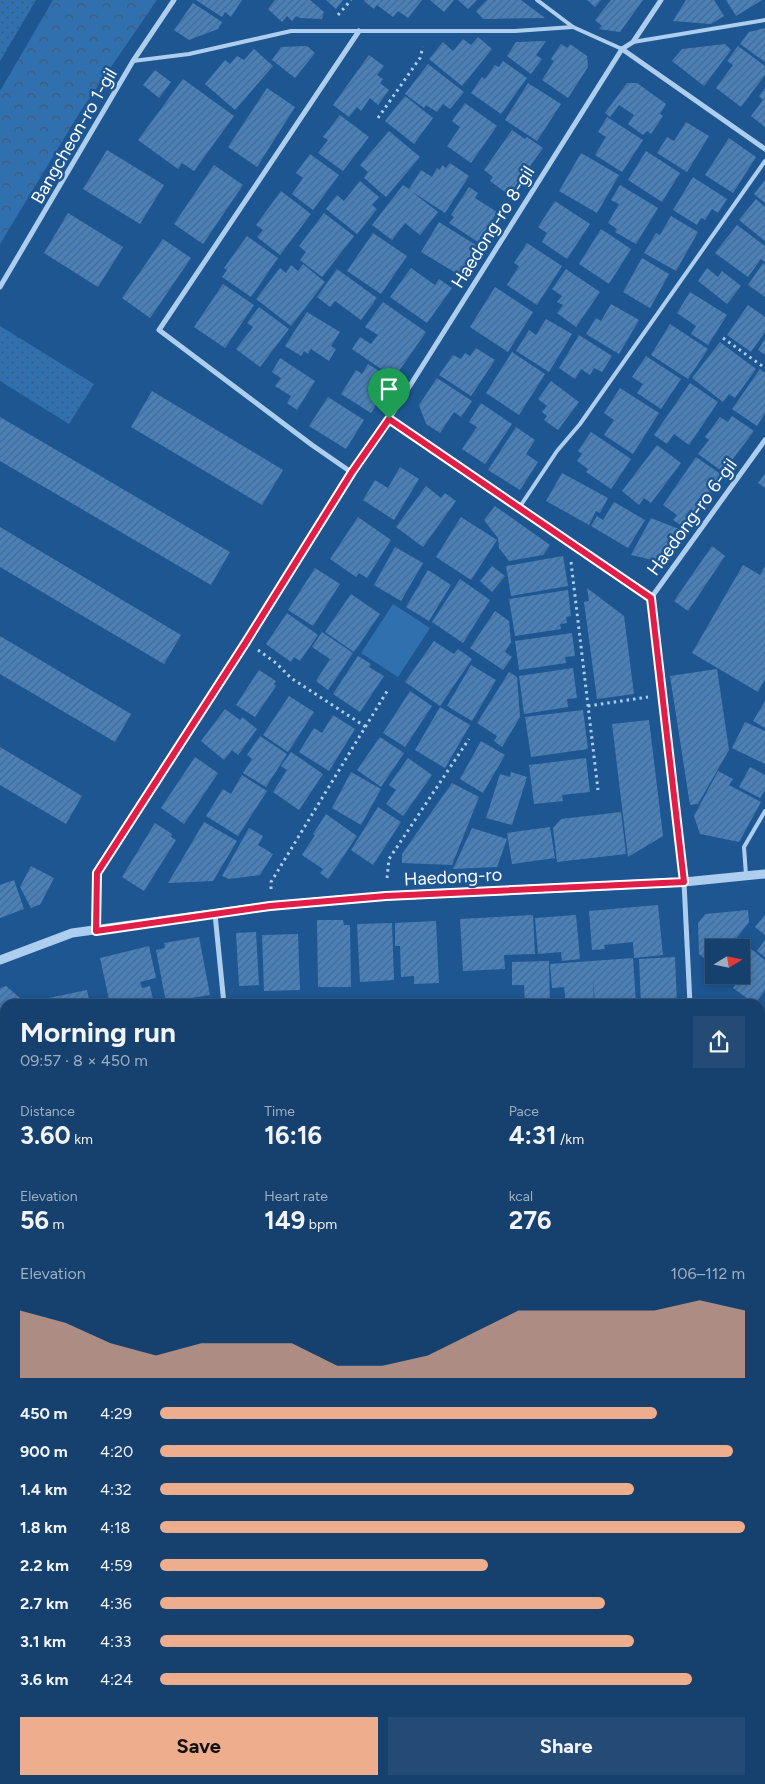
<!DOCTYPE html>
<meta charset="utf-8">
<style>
body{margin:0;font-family:Figtree,sans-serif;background:#234b75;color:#f1f3f6;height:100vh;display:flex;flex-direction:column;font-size:19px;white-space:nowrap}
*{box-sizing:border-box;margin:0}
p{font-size:16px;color:#9eafc2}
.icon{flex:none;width:28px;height:28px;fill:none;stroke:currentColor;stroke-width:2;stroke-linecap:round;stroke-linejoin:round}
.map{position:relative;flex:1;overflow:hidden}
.side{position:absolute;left:0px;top:999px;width:765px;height:786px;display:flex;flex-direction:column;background:#16406d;border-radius:15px 15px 0 0;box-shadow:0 2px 8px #0003,0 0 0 1px #355980}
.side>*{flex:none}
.needle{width:32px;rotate:80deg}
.controls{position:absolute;left:705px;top:939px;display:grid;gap:10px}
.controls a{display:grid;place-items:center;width:45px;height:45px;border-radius:0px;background:#16406d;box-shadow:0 2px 8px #0003,0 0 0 1px #355980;font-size:25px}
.pin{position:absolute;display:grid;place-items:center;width:42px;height:42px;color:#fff;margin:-51px -21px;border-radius:50% 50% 50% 0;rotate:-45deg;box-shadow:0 0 5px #0007}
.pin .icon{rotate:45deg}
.round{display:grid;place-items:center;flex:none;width:52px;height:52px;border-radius:0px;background:#234b75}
.head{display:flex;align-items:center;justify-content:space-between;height:85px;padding:0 20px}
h1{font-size:28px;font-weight:700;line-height:38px}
.metrics{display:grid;grid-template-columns:repeat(3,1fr);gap:8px;height:85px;padding:5px 20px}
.metrics div{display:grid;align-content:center}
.metrics b{font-size:25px;font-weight:700}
.metrics small{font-size:14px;font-weight:400}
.metrics p{font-size:14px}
.chart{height:140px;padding:10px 20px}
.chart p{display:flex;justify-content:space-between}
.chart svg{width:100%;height:90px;margin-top:5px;fill:#eead8d;opacity:.7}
.primary-button{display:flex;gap:10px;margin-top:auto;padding:10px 20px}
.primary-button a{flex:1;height:58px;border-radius:0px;background:#eead8d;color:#111;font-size:20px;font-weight:700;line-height:58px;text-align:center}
.primary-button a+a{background:#234b75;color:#f1f3f6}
ul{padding:0 20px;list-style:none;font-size:16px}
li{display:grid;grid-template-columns:80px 60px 1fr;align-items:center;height:38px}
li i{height:12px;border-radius:6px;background:#eead8d}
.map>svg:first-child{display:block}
</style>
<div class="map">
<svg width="765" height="1784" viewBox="0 0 765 1784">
<defs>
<pattern id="forest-crowns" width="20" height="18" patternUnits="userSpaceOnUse" patternTransform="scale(1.25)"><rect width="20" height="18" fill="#3070af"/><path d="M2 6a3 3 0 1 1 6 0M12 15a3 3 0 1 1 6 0" fill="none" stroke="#415a74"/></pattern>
<pattern id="park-dots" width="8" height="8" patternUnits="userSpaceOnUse" patternTransform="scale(1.25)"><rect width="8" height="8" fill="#3070af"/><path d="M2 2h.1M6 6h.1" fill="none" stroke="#415a74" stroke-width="1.8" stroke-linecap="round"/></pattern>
<pattern id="building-hatch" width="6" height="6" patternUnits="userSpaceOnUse" patternTransform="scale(1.25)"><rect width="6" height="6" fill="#4a81ba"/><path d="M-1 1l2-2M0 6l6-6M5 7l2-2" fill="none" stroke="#4b6988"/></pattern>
</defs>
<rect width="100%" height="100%" fill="#1d5691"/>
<path fill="#3070af" d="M393 604 430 628 398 677 361 653Z"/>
<path fill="url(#forest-crowns)" d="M53 0H157L80 112 0 244V91Z"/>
<g fill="url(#park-dots)">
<path d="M0 0H36L0 61Z"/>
<path d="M0 326 94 384 69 424 0 381Z"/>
</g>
<g fill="url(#building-hatch)">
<path d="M196 0H242L231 17 225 12 222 17Z"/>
<path d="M275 0H310L324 12 322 19 300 18 296 16 292 21 287 16 282 22 268 9Z"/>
<path d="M326 0H343L336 9Z"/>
<path d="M365 0H422L408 18 398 11 393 17 377 5 374 9 364 1Z"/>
<path d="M430 0H454L444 12Z"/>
<path d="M458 0H477L468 9Z"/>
<path d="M487 0H521L545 18 483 19 476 11Z"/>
<path d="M587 0H601L595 7Z"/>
<path d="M611 0H643L620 32 599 29 602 26 595 20Z"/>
<path d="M686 0H714L724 16 711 24 673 21Z"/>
<path d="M726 0H762L736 16Z"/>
<path d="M193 3 222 22 218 29 189 40 174 30Z"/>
<path d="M765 28V62L740 44 749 32Z"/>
<path d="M478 37 492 49 462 86 429 59 443 42 453 51 463 39 471 45Z"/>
<path d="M546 41 536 55 542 59 531 74 507 56 516 42Z"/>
<path d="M561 44 567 48 570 44 587 56 588 67 568 98 542 80 554 61 551 59Z"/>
<path d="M725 44 731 50 704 86 672 61 682 49Z"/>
<path d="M307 46 315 53 295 78 272 60 281 47Z"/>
<path d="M738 46 765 66V75L741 107 716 88 733 65 727 61Z"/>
<path d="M254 49 273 66 235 110 205 84 225 60 230 64 237 56 244 60Z"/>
<path d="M369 55 384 66 377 75 383 79 380 83 389 90 378 105 370 98 361 111 357 107 349 117 333 105Z"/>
<path d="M503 61 527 78 501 114 471 93 482 77 485 79 495 65 499 67Z"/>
<path d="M428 64 464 92 450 109 443 104 437 112 426 105 424 108 405 94Z"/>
<path d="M155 70 171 82 159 98 143 85Z"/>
<path d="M183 79 234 116 194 171 182 163 178 169 138 140Z"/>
<path d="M528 83 561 104 537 141 505 120Z"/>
<path d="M627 83H637L666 104 660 114 663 116 651 134 647 131 643 135 628 124 634 115 619 105 610 117 605 113Z"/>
<path d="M267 88 295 107 257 167 228 147Z"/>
<path d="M765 88V127L751 116 763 100 759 96Z"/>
<path d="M405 96 433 118 414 144 385 121Z"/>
<path d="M465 103 497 126 471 163 447 146 460 127 452 121Z"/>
<path d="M340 115 369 137 343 171 318 153 328 140 323 137Z"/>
<path d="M607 117 643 140 622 172 595 155 606 137 598 132Z"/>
<path d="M686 122 709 136 687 172 657 153 667 137 674 141Z"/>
<path d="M512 130 525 139 527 137 543 148 509 195 490 181 493 177 484 170Z"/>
<path d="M389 131 420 157 386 197 364 178 368 172 360 165Z"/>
<path d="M729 138 756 157 733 193 705 175Z"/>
<path d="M107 150 164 185 140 224 83 189Z"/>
<path d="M646 151 680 173 662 202 628 180Z"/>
<path d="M581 153 619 175 597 213 559 191Z"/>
<path d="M310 154 339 175 313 210 292 194 303 178 296 173Z"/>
<path d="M450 163 469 176 445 213 411 191 438 212 420 235 405 223 392 240 372 225 403 185 409 189 421 170 432 177 437 168 440 170 442 165 446 168Z"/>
<path d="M214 165 243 185 203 244 174 224Z"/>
<path d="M693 177 727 199 718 213 712 209 705 220 701 218 697 225 673 210Z"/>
<path d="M765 180V203L754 194Z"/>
<path d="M360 181 379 197 372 205 377 209 357 234 326 209 337 195 344 201Z"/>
<path d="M620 185 658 208 636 244 615 232 617 229 608 223 619 204 611 200Z"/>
<path d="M469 187 478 193 475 198 497 212 478 242 449 223 454 217 451 215Z"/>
<path d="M281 191 311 214 280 255 257 237 263 230 256 225Z"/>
<path d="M756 199 765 207V241L739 220Z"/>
<path d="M555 201 590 224 567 259 542 242 547 233 538 227Z"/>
<path d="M68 213 123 247 98 287 44 253Z"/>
<path d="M324 213 354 236 322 277 300 260 306 252 299 246Z"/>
<path d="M671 216 698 232 676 271 644 253 656 233 660 235Z"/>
<path d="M439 222 479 247 461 276 421 252Z"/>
<path d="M737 225 765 246V262L761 259 748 277 715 253Z"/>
<path d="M601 229 631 249 609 284 579 264Z"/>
<path d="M373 233 407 256 381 294 347 271Z"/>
<path d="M247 236 278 258 251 297 222 277 227 270 224 268Z"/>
<path d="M163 239 191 258 150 318 122 298Z"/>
<path d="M527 243 562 266 537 305 507 285 519 266 514 263Z"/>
<path d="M642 258 669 274 650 308 623 292Z"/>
<path d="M763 263 765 265V297L748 285Z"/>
<path d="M303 264 325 282 291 326 256 299 280 268 286 273 291 265 298 271Z"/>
<path d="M411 268 435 285 439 279 452 288 427 323 390 297Z"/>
<path d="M707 268 718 277 722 271 741 286 727 304 698 281Z"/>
<path d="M337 269 377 298 361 320 335 301 330 307 317 297Z"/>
<path d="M566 269 600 292 576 327 557 313 563 305 557 302 562 296 552 289Z"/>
<path d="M223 284 254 305 225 348 194 327Z"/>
<path d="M495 287 533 312 508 352 470 327Z"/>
<path d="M690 292 727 315 708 345 691 334 696 326 677 313Z"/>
<path d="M383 302 426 332 394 378 352 349 360 337 371 344 378 335 365 327Z"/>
<path d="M611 304 639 320 619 354 586 334 596 318 601 321Z"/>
<path d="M748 305 765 317V332L751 352 727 335Z"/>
<path d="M259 307 289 329 260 367 236 349 253 327 247 323Z"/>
<path d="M307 312 340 332 331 346 336 349 329 361 311 349 308 354 304 351 301 356 285 346Z"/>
<path d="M546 319 572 334 549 372 516 351 529 330 536 335Z"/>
<path d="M670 324 708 349 688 379 651 355Z"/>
<path d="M579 335 612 356 602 372 594 368 590 375 581 369 575 379 559 368Z"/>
<path d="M765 339V355L758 350Z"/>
<path d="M720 342 756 369 735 398 729 394 723 402 692 378Z"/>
<path d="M476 348 495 360 471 396 439 375 453 355 461 359 465 353 470 356Z"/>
<path d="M512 352 545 374 519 415 486 393Z"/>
<path d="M646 356 681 379 661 409 637 393 643 384 632 377Z"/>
<path d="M280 358 315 381 297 410 287 403 291 396 275 386 281 378 272 372Z"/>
<path d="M368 364 392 379 371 413 341 394 356 370 362 374Z"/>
<path d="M760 369 765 373V413L757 426 732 409Z"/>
<path d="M437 378 472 401 461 417 454 412 440 433 426 424 419 405Z"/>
<path d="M551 381 579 402 558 430 544 420 547 416 542 412 547 406 538 399Z"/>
<path d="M690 383 718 402 689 445 674 434 667 444 654 435Z"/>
<path d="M620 388 659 413 633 454 604 435 614 420 604 413Z"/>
<path d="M152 391 283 470 262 505 131 427Z"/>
<path d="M328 397 364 420 346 449 309 426Z"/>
<path d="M481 403 512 424 485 464 462 449 477 427 469 422Z"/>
<path d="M732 416 754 431 723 472 698 454 709 440 705 437 720 417 728 422Z"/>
<path d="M0 417 230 552 211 585 0 461Z"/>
<path d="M516 427 535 440 526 454 538 462 520 490 488 470Z"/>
<path d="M591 432 631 459 611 489 586 472 588 469 577 461 582 454 578 451Z"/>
<path d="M657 445 681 463 651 503 644 498 639 505 622 491Z"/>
<path d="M696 457 722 475 685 528 673 520 677 515 663 505Z"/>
<path d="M400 467 419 479 394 520 363 500 375 480 388 488Z"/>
<path d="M562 473 608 498 600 513 596 511 589 525 546 501Z"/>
<path d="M765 474V488L758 483Z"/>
<path d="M426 486 441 498 445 493 456 501 423 547 396 527Z"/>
<path d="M614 502 645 520 628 548 591 526 597 516 603 520Z"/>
<path d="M495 506 550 545 543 555 509 561 499 548 498 538 484 520Z"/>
<path d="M358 517 391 540 367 578 359 573 356 577 330 559Z"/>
<path d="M461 517 497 540 471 580 436 557Z"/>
<path d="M651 518 684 531 666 558 657 561 631 555Z"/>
<path d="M0 527 181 635 164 664 0 567Z"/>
<path d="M712 546 725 556 688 611 674 601Z"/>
<path d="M395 547 423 563 401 601 374 585Z"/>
<path d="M563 556 568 586 511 596 506 566Z"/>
<path d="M743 565 760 575 765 566V679L758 692 692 653Z"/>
<path d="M492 566 505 576 492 592 480 581Z"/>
<path d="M315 568 340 584 313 626 288 610Z"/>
<path d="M428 570 451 585 429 621 406 607Z"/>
<path d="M460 579 490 600 463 643 432 622Z"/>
<path d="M587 588 624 616 634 694 597 699 584 602 589 601Z"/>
<path d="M568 590 571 616 566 617 567 623 560 624 561 629 515 636 509 599Z"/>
<path d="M351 594 380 614 354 652 325 632Z"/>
<path d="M495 611 509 621 511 642 505 652 512 657 503 670 470 648Z"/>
<path d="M287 613 318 635 300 661 294 657 291 662 266 644Z"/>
<path d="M322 632 353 653 328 690 316 681 330 659 312 647Z"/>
<path d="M572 633 575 656 565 657 566 663 519 670 515 641Z"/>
<path d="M0 636 131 714 115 742 0 674Z"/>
<path d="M434 641 454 654 458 649 472 659 440 706 405 682Z"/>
<path d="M358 656 371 664 369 667 384 676 360 712 333 694Z"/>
<path d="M471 665 496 680 472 721 447 706Z"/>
<path d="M573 668 577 698 567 699 568 707 524 714 519 676Z"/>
<path d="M717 669 729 750 698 804 690 805 670 676Z"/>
<path d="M259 670 276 681 274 684 276 686 255 717 236 705Z"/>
<path d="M509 672 517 677 520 717 502 747 494 741 497 736 477 723Z"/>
<path d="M410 691 432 706 405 747 383 733Z"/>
<path d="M289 696 314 712 288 752 263 735Z"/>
<path d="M765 701V728L753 721Z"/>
<path d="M440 707 470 725 445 768 415 750Z"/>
<path d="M225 709 240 720 242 717 257 729 238 755 232 750 224 760 201 741Z"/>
<path d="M583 710 588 749 531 757 525 717Z"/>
<path d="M333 715 355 729 329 771 299 752 314 728 322 733Z"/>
<path d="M649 720 663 836 628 857 612 724Z"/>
<path d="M745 722 765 731V764L732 748Z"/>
<path d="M260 736 287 754 266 787 243 773 252 759 247 755Z"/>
<path d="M380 737 404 753 381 787 357 770Z"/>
<path d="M481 741 505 755 483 793 460 779Z"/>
<path d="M0 747 82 796 66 824 0 785Z"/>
<path d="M291 752 323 774 299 810 273 792 287 770 281 766Z"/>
<path d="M195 757 218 773 184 824 161 808Z"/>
<path d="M408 758 432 775 403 816 386 804 396 790 389 785Z"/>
<path d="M586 758 590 792 562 795 563 801 534 804 529 765Z"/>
<path d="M750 767 765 775V790L760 798 739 787Z"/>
<path d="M718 771 733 779 729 785 761 802 739 842 700 834 694 816Z"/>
<path d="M351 772 381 789 361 825 332 808Z"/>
<path d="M511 772 527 777 512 825 486 818 500 774 510 777Z"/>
<path d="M242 775 267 791 238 836 206 816 223 789 231 794Z"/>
<path d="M452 783 479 797 452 865 402 863V854Z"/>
<path d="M378 807 401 822 373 865 351 850Z"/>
<path d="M621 812 626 854 557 862 553 828 561 819Z"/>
<path d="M326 814 357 836 328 879 320 873 323 869 302 855 315 835 313 834Z"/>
<path d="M204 822 237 841 213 881 168 883Z"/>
<path d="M155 823 172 834 171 837 176 840 144 891 122 877Z"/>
<path d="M550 827 555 858 512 864 507 833Z"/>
<path d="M249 828 263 836 258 845 273 854 260 875 229 879 222 876Z"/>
<path d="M472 828 507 839 497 867 453 869Z"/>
<path d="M31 866 54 878 40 905H38L31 908 20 887Z"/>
<path d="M14 880 24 909 0 918V885Z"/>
<path d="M658 905 663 955 634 958 633 942 604 945 605 949 592 950 589 911Z"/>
<path d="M748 910 749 922 729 948H714V966L699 954 698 923 705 914Z"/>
<path d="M533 915 535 954 504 955 505 969 463 971 460 919Z"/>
<path d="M576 915 580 959 562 961 561 952 538 954 535 918Z"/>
<path d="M765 915V935L755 927Z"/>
<path d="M317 920H343L344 925H350L351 987H318Z"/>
<path d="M436 921 439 983 414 984V976L401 977 400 946H395V923Z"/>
<path d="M392 923 394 980 360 982 357 924Z"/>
<path d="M256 932 259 985 239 986 236 933Z"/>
<path d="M298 934 300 990 264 991 262 935Z"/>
<path d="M199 937 210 995 166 1002 156 950 165 948 164 943Z"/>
<path d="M765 940V957L757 951Z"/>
<path d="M149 946 156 978 140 982 142 988 150 986 154 1004H110L100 958Z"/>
<path d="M744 949 749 953 751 949 765 960V990L755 1004 733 988 745 973 741 970V953Z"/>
<path d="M675 957 677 1004H641L639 959Z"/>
<path d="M633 958 636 1004H595L593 977 594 1004H566L564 987 552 988 550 964Z"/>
<path d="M549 961 550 1004H525L524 985H512V962Z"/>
<path d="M6 986 20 998 15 1004H5V1016L0 1022V988Z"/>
<path d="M87 990 90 1004H25V1003Z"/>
<path d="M289 1000V1004H273V1003Z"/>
<path d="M760 1013 765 1016V1040L760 1036Z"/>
<rect x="0" y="1075" width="5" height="110"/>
<rect x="760" y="1128" width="5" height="28"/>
<rect x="0" y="1204" width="5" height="51"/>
<rect x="760" y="1244" width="5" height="35"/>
<path d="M765 1293V1312L760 1308V1299Z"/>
<path d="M764 1328 765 1330V1374L760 1370V1333Z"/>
<rect x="0" y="1356" width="5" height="41"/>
<path d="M765 1442V1492L760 1493V1443Z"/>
<path d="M760 1506H765V1549L760 1550Z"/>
<path d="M765 1585V1614L760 1605V1592Z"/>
<path d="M760 1731 765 1739V1784H740L738 1780H760Z"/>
<path d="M226 1780H290L294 1784H230Z"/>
<path d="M409 1780H425L429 1784H405Z"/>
<path d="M504 1780H573L577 1784H509Z"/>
</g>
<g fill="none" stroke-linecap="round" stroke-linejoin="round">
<g stroke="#adceee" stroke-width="3" stroke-dasharray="2.5 4" stroke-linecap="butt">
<path d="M338 15 351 0"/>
<path d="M378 118 420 58 423 47"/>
<path d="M723 338 765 368"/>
<path d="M571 562 598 790"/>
<path d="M258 650 276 663 291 678 366 727"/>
<path d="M588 706 648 697"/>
<path d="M387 878 389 859 469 739"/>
<path d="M271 889V882L389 688"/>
</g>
<g stroke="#adceee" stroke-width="4">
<path d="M537 0 573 27 622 49"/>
<path d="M633 42 765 20"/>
<path d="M133 61 189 54 291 31H515L573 27"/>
<path d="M519 508 557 451 580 424 765 161"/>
<path d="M746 875 744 847 765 811"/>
<path d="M760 1399 765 1393"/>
<path d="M707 1780 709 1784"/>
</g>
<g stroke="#adceee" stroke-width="5">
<path d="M622 49 765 149"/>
<path d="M0 287 133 61 174 0"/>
<path d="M389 419 651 598"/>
<path d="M351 472 312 445 159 330 359 31"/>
<path d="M215 914 224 1004"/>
<path d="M96 930 97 873 247 642 351 472 389 419 622 49 633 42 661 0"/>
<path d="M690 1004 684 882 651 598 765 440"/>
<path d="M760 1231H765"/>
<path d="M0 1276H5"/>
<path d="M760 1563H765"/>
<path d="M0 1622H5"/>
<path d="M760 1646 765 1655"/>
<path d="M0 1689 5 1694"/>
<path d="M95 1780 99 1784"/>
<path d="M470 1780 475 1784"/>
<path d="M166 1784 169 1780"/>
</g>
<path stroke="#adceee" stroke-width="9" d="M0 960 72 933 270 906 386 896 684 882 765 874"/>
</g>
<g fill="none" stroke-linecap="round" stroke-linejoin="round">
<g stroke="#fff" stroke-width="10">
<path id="route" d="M389 419 651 598 684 882 386 896 270 906 96 931 97 873 246 642 352 472Z"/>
</g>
<use href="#route" stroke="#e11d48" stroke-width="6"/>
</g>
<g text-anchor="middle" stroke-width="5" stroke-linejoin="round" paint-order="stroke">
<g font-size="18" fill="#fff" stroke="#1d5691">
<text transform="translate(74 136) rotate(-60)" y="6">Bangcheon-ro 1-gil</text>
<text transform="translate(493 227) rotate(-58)" y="6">Haedong-ro 8-gil</text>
<text transform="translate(692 517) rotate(-54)" y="6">Haedong-ro 6-gil</text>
<text transform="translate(453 877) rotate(-3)" y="6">Haedong-ro</text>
</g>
</g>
</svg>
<div class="controls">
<a><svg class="needle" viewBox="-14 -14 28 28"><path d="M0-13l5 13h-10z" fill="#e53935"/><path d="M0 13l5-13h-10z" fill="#9eafc2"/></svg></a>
</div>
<div class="pin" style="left:389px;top:419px;background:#1e9e55"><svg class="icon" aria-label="arrive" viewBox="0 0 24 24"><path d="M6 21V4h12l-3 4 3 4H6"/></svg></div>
<section class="side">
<div class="head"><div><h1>Morning run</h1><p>09:57 · 8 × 450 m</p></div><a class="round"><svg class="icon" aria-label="share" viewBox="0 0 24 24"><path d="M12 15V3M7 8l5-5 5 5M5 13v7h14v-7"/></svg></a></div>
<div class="metrics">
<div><p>Distance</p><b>3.60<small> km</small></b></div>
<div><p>Time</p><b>16:16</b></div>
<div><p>Pace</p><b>4:31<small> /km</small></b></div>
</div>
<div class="metrics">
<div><p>Elevation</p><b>56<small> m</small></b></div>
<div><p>Heart rate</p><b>149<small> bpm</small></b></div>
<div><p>kcal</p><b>276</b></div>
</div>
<div class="chart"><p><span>Elevation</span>106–112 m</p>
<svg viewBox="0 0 160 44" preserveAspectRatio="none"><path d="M0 44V11L10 17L20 27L30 33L40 27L50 27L60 27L70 38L80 38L90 33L100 22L110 11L120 11L130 11L140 11L150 6L160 11V44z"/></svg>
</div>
<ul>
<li><b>450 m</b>4:29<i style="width:85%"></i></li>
<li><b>900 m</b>4:20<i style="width:98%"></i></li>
<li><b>1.4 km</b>4:32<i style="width:81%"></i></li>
<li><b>1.8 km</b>4:18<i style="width:100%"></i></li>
<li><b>2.2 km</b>4:59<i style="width:56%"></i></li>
<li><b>2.7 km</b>4:36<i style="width:76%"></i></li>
<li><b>3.1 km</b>4:33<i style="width:81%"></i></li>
<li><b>3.6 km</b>4:24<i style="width:91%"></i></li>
</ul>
<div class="primary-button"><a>Save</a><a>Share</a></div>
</section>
</div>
